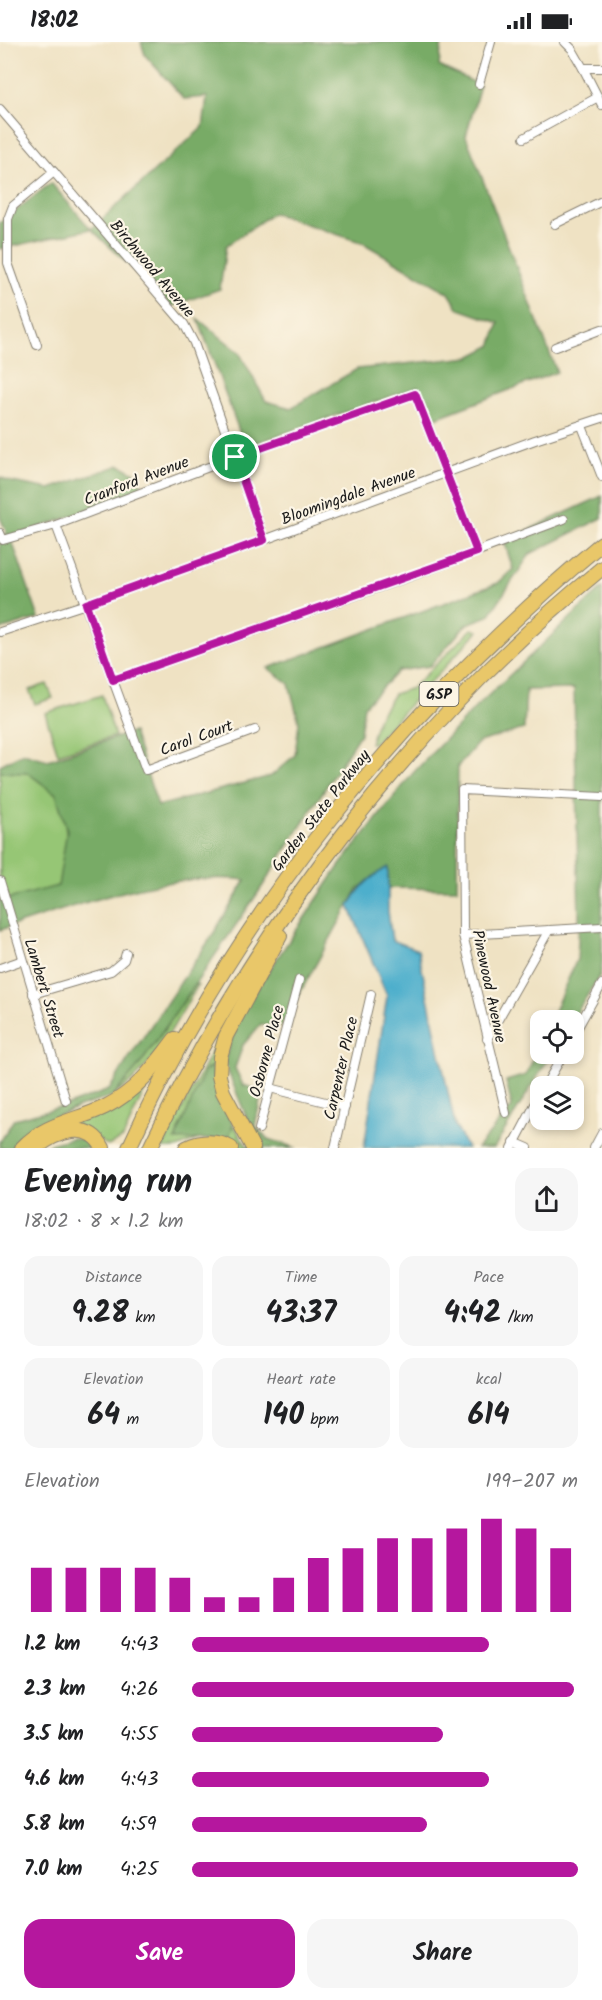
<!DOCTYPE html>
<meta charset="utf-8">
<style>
body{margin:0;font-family:Kalam,sans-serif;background:#f6f6f6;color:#202124;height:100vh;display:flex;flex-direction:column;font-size:22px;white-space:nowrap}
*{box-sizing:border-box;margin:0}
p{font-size:20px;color:#757577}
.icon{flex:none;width:33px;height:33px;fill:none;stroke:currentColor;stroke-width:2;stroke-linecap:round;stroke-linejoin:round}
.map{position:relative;height:1106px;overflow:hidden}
.details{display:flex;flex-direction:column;background:#fff;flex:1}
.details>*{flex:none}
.buttons{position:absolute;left:530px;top:968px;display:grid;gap:12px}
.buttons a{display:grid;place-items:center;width:54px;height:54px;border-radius:12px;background:#fff;box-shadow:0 3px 9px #0003;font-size:30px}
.pin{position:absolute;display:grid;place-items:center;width:51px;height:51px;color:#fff;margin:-26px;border:3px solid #fff;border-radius:50%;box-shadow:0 2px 6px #0007}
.round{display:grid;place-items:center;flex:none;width:63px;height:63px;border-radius:18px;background:#f6f6f6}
.summary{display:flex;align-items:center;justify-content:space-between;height:102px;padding:0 24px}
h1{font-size:33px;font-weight:700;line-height:45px}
.figures{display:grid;grid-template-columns:repeat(3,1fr);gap:9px;height:102px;padding:6px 24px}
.figures div{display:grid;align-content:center;border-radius:15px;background:#f6f6f6;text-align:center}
.figures b{font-size:30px;font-weight:700}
.figures small{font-size:16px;font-weight:400}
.figures p{font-size:16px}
.chart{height:168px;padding:12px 24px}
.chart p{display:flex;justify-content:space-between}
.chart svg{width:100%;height:108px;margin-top:6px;stroke:#b5179e;stroke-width:6}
.button{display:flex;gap:12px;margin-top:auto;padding:12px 24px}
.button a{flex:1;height:69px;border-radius:18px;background:#b5179e;color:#fff;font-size:24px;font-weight:700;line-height:69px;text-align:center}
.button a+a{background:#f6f6f6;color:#202124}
ul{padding:0 24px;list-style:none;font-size:20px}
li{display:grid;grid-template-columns:96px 72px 1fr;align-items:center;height:45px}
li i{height:15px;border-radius:8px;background:#b5179e}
.status{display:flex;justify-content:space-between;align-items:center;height:42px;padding:0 30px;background:#fff;direction:ltr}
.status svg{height:16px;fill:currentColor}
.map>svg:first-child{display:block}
</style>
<div class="status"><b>18:02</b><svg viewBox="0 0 49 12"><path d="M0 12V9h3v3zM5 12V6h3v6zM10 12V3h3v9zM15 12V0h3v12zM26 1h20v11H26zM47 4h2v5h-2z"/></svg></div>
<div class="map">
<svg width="602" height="1106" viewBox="0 0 602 1106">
<rect width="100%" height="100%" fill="#fcf5e5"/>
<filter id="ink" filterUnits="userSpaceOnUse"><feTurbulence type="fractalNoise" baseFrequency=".0167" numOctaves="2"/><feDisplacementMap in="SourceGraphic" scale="12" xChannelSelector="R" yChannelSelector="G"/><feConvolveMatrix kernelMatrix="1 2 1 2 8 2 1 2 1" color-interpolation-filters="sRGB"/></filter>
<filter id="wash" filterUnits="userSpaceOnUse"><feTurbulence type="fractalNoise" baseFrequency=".008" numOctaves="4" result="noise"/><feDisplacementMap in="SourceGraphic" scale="24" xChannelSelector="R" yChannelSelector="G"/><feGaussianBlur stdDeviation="1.35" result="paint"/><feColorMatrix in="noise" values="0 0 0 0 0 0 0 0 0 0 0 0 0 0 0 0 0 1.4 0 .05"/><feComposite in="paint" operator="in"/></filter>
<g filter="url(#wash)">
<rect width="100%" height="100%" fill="#efe2c3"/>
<g fill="#96c675" stroke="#597148" stroke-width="1.5">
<path d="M472 587 478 589 374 701H370L378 676 394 652 412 646Z"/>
<path d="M47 642 53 656 35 662 29 648Z"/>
<path d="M102 653 115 694 58 712 45 671Z"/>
<path d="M0 730 28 731 56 752 65 781 72 839 14 859 0 857Z"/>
<path d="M196 942 198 943C173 984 153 1027 112 1055L139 1024Z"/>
<path d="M216 1001 218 1003 214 1022 204 1030 176 1097H199L177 1106H162Z"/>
<path d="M148 1041 123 1096 108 1104 72 1080Z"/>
<path d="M233 1082 248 1106H237L219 1096Z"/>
</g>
<g fill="#78ab66" stroke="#4a6441" stroke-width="1.5">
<path d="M141 0H442L439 24 480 43 466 94 557 330 433 377 418 345 245 405 198 277 239 310 266 359 291 366 357 327 470 315 491 304 499 281 459 267 449 251 363 201 273 171 226 204 220 247 172 264 91 187 0 207V181L51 141 91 187 203 85 207 55 184 57 145 13Z"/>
<path d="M120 423 137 432 143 448 11 496 39 576 0 588V495L7 492 0 475V435L12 440 50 447Z"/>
<path d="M602 454V476L530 512 489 574 467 582 430 624 398 629 364 664 360 692 260 848 139 1024 112 1055 81 1064 33 1084 21 1094 12 1106H0V1100L14 1077 68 1063 109 1048 127 1019 210 897 246 838C163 829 79 863 0 888V859L58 844 67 788 56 752 28 731 0 730V723L23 711 48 718 133 690 158 764 271 734 295 713 299 680 289 642 268 626 498 541 513 527 504 499Z"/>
<path d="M602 546V922L600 933 572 978H550L577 917 579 880 574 647 526 648 524 687 479 700 458 724 457 847 387 846 388 825 374 834 358 847 281 985 261 982 243 1003 235 1026 243 1043 262 1049 255 1084 268 1097 296 1106H247L255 1096 224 1020 239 973 340 823 413 731 476 665Z"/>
<path d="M540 1002V1011H552L494 1106H477L512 1065 506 1039 526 1033Z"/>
<path d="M213 1023 214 1034 233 1082C232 1089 230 1094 224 1097L175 1098 204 1030Z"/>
<path d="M72 1096 86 1098 94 1106H47L50 1102Z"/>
</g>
<path fill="#4dafcc" stroke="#346674" stroke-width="1.5" d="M388 825V869L392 898 418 908 455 1083 467 1106H364L387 954 349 864C360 844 369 836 388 825Z"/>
</g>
<g filter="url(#ink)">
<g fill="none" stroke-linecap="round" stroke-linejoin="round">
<g stroke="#867f70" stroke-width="10">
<g id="minor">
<path d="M565 0 572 7 583 26H602"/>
<path d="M583 26 602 63"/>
<path d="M479 42 491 0"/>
<path d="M0 67 184 282 194 301 264 498"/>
<path d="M524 96 598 55"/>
<path d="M555 182 602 159"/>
<path d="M37 303 8 221V177L13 164 54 130"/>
<path d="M555 305 602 287"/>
<path d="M582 384 602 435"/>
<path d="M56 483 146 728 255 688"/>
<path d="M0 491 3 498 56 483 235 415 415 352 477 510"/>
<path d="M0 590 86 562 264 498 535 398 602 376"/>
<path d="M113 638 414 533 564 477"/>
<path d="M0 839 66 1059"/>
<path d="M463 893 602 885"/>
<path d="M0 926 23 918"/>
<path d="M33 952 111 929 124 918 126 911"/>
<path d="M573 994 602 942"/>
<path d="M487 997 549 888"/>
<path d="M545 1044 564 1011"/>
<path d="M270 1046 345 1065"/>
<path d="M506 1071 463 893 462 748 602 755"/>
<path d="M259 1087 299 938"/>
<path d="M514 1100 528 1106"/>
<path d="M335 1106 371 952"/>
<path d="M512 1106 540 1053"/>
<path d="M594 1106 602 1091"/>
</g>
</g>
<g stroke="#867f70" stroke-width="16">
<g id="motorway">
<path d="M22 1106C45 1081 76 1079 105 1065 136 1050 155 1024 175 997"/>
<path d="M36 1106C56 1090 88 1077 103 1106"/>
<path d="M129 1106C235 870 404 666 602 501"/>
<path d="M150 1106C256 884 411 682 602 526"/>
<path d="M186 1106C201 1099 216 1098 231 1106"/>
<path d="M253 1106 223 1050 219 1034 220 1015 226 994 280 894"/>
</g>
</g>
<use href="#minor" stroke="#fff" stroke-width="8"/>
<use href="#motorway" stroke="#e9c769" stroke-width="14"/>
</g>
</g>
<g fill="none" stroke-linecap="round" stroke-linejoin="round" filter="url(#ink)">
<g stroke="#fff" stroke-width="12">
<path id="route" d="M415 352 477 510 113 638 86 562 264 498 235 415Z"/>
</g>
<use href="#route" stroke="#b5179e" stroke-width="8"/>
</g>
<g text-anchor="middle" stroke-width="4.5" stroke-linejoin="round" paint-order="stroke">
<rect fill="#fcf5e5" stroke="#5f5d58" stroke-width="1.5" x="419.5" y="640" width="39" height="24" rx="4.5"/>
<g font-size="15" font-weight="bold" fill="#1c1c1c">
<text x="439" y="657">GSP</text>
</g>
<g font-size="16" fill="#1c1c1c" stroke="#fcf5e5">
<text transform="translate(153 226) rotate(50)" y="6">Birchwood Avenue</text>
<text transform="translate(136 438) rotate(-21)" y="6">Cranford Avenue</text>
<text transform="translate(348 453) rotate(-20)" y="6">Bloomingdale Avenue</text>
<text transform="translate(196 695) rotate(-20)" y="6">Carol Court</text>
<text transform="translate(320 768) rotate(-52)" y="6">Garden State Parkway</text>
<text transform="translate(490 944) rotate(78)" y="6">Pinewood Avenue</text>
<text transform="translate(45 946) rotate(73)" y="6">Lambert Street</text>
<text transform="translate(266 1009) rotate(-75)" y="6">Osborne Place</text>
<text transform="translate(340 1026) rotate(-77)" y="6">Carpenter Place</text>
</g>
</g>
</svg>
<div class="buttons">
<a><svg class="icon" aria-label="locate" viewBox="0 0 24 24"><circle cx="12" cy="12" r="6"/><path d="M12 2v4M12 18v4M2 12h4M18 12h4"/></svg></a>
<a><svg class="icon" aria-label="layers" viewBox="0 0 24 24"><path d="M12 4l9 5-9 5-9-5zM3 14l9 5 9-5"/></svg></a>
</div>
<div class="pin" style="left:235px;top:415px;background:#1e9e55"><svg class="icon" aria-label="arrive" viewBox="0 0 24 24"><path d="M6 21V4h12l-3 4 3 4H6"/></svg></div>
</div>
<section class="details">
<div class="summary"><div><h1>Evening run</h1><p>18:02 · 8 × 1.2 km</p></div><a class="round"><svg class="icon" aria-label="share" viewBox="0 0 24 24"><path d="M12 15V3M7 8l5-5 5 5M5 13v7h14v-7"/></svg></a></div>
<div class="figures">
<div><p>Distance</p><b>9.28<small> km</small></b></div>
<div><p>Time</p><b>43:37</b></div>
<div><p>Pace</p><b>4:42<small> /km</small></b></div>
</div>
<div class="figures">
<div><p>Elevation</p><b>64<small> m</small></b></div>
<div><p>Heart rate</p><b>140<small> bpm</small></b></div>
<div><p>kcal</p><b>614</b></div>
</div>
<div class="chart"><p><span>Elevation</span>199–207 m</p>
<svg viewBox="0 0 160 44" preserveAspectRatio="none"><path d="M5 44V26M15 44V26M25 44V26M35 44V26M45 44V30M55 44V38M65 44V38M75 44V30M85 44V22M95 44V18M105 44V14M115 44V14M125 44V10M135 44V6M145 44V10M155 44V18"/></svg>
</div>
<ul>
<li><b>1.2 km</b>4:43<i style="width:77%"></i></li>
<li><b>2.3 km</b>4:26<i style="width:99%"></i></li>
<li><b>3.5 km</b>4:55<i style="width:65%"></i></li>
<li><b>4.6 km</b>4:43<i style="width:77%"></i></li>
<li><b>5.8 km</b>4:59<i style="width:61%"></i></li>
<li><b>7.0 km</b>4:25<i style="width:100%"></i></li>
</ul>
<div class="button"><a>Save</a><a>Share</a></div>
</section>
